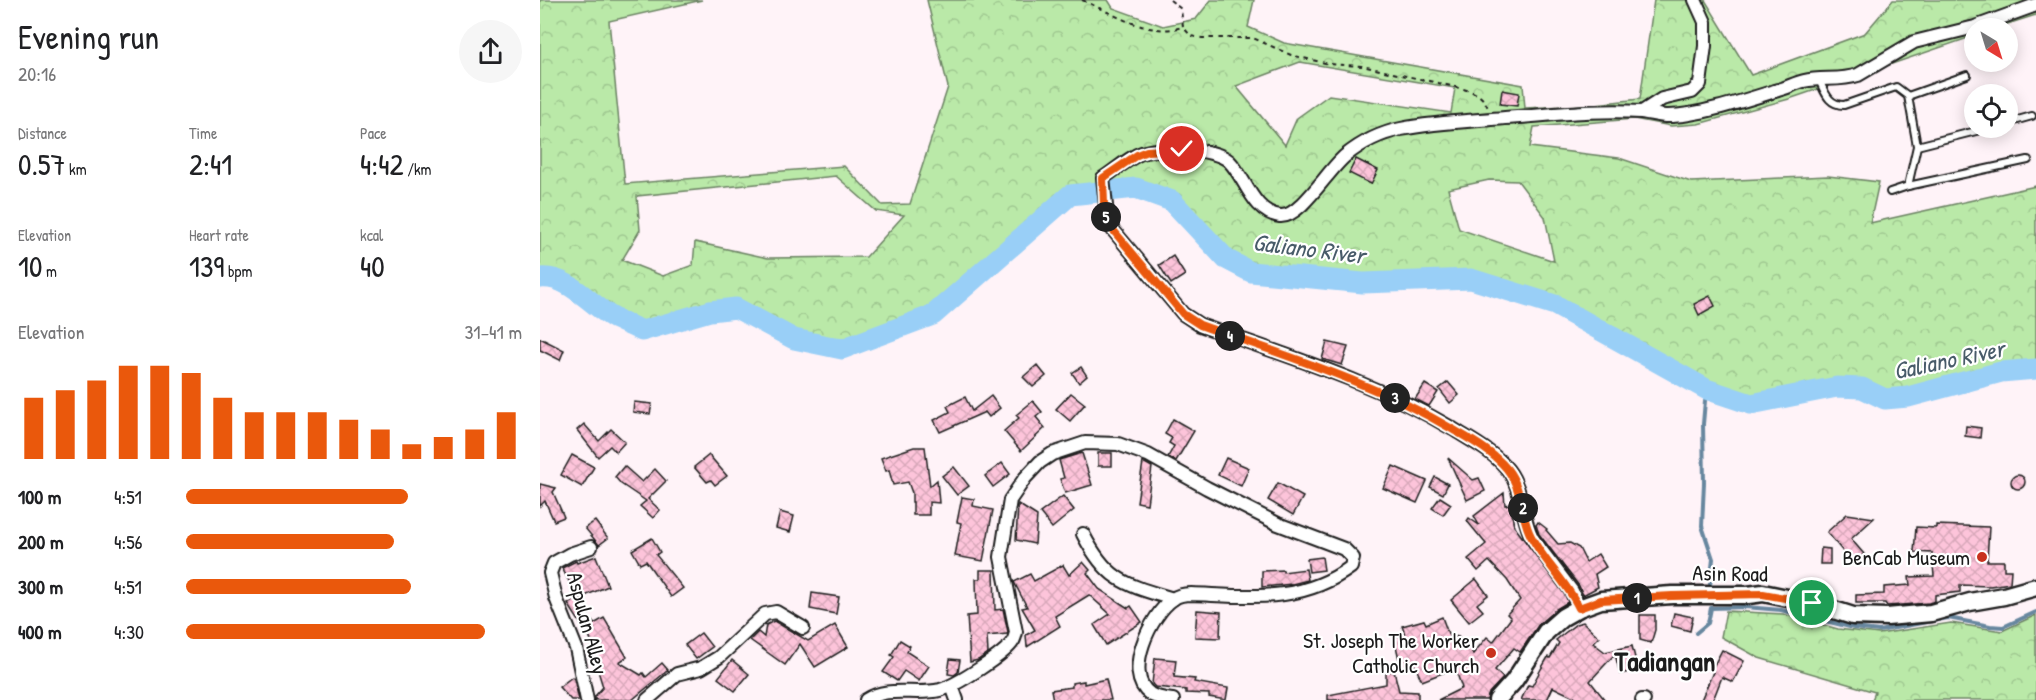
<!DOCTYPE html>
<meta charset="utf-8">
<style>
body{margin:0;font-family:"Patrick Hand",sans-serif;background:#f6f6f6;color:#202124;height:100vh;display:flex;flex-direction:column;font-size:22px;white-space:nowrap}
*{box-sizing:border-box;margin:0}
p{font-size:20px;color:#757577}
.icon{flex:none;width:33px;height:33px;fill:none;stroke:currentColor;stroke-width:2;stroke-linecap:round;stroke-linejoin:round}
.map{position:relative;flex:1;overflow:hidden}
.drawer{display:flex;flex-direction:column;background:#fff;width:540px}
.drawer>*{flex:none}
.needle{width:39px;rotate:142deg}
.fabs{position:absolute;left:1424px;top:18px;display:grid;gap:12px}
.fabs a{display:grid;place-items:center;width:54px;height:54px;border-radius:50%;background:#fff;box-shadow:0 3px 15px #0003;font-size:30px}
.pin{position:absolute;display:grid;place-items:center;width:51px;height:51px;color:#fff;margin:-26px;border:3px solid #fff;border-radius:50%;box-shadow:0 2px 6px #0007}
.km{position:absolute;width:30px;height:30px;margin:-15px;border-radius:50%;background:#222;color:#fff;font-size:16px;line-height:30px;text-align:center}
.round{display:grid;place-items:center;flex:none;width:63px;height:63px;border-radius:32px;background:#f6f6f6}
.summary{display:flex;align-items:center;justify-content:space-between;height:102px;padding:0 18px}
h1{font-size:33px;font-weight:600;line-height:45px}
.stats{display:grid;grid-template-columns:repeat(3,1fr);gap:9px;height:102px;padding:6px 18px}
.stats div{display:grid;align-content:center}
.stats b{font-size:30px;font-weight:600}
.stats small{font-size:16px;font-weight:400}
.stats p{font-size:16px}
.chart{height:168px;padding:12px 18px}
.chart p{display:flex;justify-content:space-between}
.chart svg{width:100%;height:108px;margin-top:6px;stroke:#ea580c;stroke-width:6}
ul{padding:0 18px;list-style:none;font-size:20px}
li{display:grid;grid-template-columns:96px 72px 1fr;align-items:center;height:45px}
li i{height:15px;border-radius:8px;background:#ea580c}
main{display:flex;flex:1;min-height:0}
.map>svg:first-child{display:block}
</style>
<main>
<section class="drawer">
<div class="summary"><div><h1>Evening run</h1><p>20:16</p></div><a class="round"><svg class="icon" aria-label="share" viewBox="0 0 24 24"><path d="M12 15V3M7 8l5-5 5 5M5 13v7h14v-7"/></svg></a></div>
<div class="stats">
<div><p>Distance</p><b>0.57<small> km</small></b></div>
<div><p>Time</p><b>2:41</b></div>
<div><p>Pace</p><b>4:42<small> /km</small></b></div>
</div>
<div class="stats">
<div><p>Elevation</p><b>10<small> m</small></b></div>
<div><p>Heart rate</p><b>139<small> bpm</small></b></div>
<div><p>kcal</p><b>40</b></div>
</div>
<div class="chart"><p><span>Elevation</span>31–41 m</p>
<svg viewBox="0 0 160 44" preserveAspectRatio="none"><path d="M5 44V19M15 44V16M25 44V12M35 44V6M45 44V6M55 44V9M65 44V19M75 44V25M85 44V25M95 44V25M105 44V28M115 44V32M125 44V38M135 44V35M145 44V32M155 44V25"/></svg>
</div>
<ul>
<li><b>100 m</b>4:51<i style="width:66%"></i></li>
<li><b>200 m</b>4:56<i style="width:62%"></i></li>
<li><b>300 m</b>4:51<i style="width:67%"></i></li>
<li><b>400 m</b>4:30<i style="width:89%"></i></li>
</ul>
</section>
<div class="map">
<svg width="1496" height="700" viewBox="0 0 1496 700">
<defs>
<pattern id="forest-crowns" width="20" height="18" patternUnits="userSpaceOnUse" patternTransform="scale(1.5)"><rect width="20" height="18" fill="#bae9a8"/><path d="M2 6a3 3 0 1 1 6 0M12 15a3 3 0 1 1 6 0" fill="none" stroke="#9fc790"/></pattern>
<pattern id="building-cross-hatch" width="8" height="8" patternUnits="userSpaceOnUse" patternTransform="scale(1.5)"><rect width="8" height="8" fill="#fdc4da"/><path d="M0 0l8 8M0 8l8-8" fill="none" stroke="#d8a8ba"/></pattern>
</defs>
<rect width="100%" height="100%" fill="#fff3f8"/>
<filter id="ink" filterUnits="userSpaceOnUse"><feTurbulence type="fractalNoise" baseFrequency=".0167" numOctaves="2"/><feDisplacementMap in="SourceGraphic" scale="12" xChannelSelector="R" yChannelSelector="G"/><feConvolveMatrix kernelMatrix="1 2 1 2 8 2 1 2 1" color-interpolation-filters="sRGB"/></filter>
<g filter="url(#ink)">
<g fill="url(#forest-crowns)" stroke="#6b8262" stroke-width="1.5" fill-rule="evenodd">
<path d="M0 0H162L69 21 85 184 304 166 342 205 370 204 408 87 387 0H568L573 8 623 26 656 19 671 0H714L708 27 744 43 983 85 985 108 1046 105 1100 99 1114 0H1165L1211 75 1325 33 1353 0H1496V15L1455 28H1434V36L1249 99 1158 124 1131 126 1094 119 994 127 990 147 1079 158 1151 182 1288 176 1339 182 1330 223 1496 186V369L1461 372 1368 397 1345 399 1322 388 1297 387 1211 404 1166 389 1015 305 931 279 823 283 711 272 686 259 632 201 596 188 530 195 393 315 302 349 254 339 196 308 170 311 102 331C92 326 81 322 72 317 49 304 29 275 0 278ZM760 62 915 88 911 113 789 95 757 118 745 145 696 86ZM296 176 336 211 364 215 326 257 228 258 155 242 153 265 123 276 82 260 100 230 97 196ZM949 180 978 181 1005 217 1014 261 919 229 908 189Z"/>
<path d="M1186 611 1243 614 1298 629 1339 634 1411 623 1462 631 1496 615V700H1332L1335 692 1219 658 1181 637Z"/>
</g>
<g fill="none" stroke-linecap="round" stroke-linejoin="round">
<g stroke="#67879f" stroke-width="4">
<path d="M1166 389 1163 424 1164 483 1162 526 1173 559 1170 585"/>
<path d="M1156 633 1168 623 1171 608 1205 607 1241 610 1314 628 1339 631 1408 618 1450 626 1463 627 1496 612"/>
</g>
<path stroke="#99cff7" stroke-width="21" d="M0 278C28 275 50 304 72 317 81 322 92 326 102 331L170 311 196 308 254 339 302 349 393 315 530 195 596 188 632 201 686 259 711 272 823 283 931 279 1015 305 1166 389 1211 404 1297 387 1322 388 1345 399 1368 397 1461 372 1496 369"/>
</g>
<g fill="url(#building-cross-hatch)" stroke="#1c1c1c" stroke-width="1.5">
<path d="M962 90 979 93 977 106 960 104Z"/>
<path d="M816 159 838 170 831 184 809 173Z"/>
<path d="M633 256 645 275 631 284 619 265Z"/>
<path d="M1170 296 1175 306 1159 315 1154 304Z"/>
<path d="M0 338 24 350 20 360 0 350Z"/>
<path d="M787 342 808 347 802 365 782 359Z"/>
<path d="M497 365 506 376 493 387 483 377Z"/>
<path d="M541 367 547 376 539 383 532 373Z"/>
<path d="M908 382 919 395 910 403 899 389Z"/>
<path d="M885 384 898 392 889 406 875 399Z"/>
<path d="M531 393 545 404 530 421 516 409Z"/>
<path d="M451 396 460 408 449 417 445 412 400 432 394 420 410 412 407 406 425 397 432 411Z"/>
<path d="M493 401 502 412 496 417 505 428 481 451 464 431 479 418 476 415Z"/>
<path d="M94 402 112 404 110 414 93 412Z"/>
<path d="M633 419 654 431 636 461 628 457 634 446 629 443 632 438 625 434Z"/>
<path d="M44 424 59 441 71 429 85 442 76 452 70 446 58 457 37 430Z"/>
<path d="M1426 426 1441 428 1440 438 1425 436Z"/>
<path d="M374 447H385L390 486 397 480 399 503 389 502V515H373V502H372V493L368 482 353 485 349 470 346 471 341 458Z"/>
<path d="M542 453 552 485 525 493 520 479 524 478 519 460Z"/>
<rect x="558" y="453" width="14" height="13"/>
<path d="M32 455 54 467 42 487 21 475Z"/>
<path d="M169 455 187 476 175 485 171 480 167 482 154 467Z"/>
<path d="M686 458 709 468 701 486 678 475Z"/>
<path d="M908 458 933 480 939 478 945 491 927 500Z"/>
<path d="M603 462 612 467 607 504 597 502Z"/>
<path d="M462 463 470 474 453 487 445 476Z"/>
<path d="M84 466 102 482 115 469 126 481 108 499 120 510 113 518 100 506 106 501 81 484 75 477Z"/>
<path d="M853 466 887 481 877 503 843 488Z"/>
<path d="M414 467 429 486 417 495 402 476Z"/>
<circle cx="1478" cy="482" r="7"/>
<path d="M895 477 908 484 903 494 890 487Z"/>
<path d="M738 483 763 497 753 515 728 500Z"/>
<path d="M0 484 16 488 13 492 24 517 14 521 5 501 0 506Z"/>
<path d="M964 493 965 505 970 504 974 526 1025 595 1028 602 1016 609 999 624 980 652 974 648 955 670 963 678 949 693 947 700H898L922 688 915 668 882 681 874 664 861 668 854 637 865 634 862 626 884 620 886 624 902 617 910 639 918 636 924 650 930 647 933 654 947 637 953 642 971 618 967 614 980 600 967 580 949 561 938 571 928 559 946 544 927 521 929 518 939 525 934 516Z"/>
<path d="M523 496 534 510 512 528 500 513Z"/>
<path d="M422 497 434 499 433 506 453 510 443 561 415 556 421 523 417 522Z"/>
<path d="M900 497 911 504 903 515 892 508Z"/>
<path d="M478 504 497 516 495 544 476 540Z"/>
<path d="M240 512 254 516 250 532 236 528Z"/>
<path d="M1307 514 1334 518 1311 539 1324 554 1313 564 1287 532Z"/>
<path d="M55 521 68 538 59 545 45 528Z"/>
<path d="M998 522 1007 529 1006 530 1018 544 1030 543 1039 548 1046 562 1058 554 1066 567 1055 574 1058 587 1043 595 1039 586 999 534 996 525Z"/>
<path d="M1396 525 1449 527 1447 561H1464V570H1471L1470 583 1450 586 1420 585V592L1395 595V601L1389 603 1347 606 1345 603H1316V595L1344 594V587L1370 585 1369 577 1394 576 1392 553 1374 552 1376 527 1396 528Z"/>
<path d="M112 538 120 552 116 555 143 588 131 597 106 561 100 564 92 550Z"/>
<path d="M1281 548 1290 549V564H1280Z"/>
<path d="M56 556 68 586 40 598 45 606 42 608 54 624 64 618 87 657 79 662 101 675 103 673 106 677 122 663 128 670 92 700H55V696L63 687 55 661 57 660 50 638 28 604 38 598 22 568 36 561 37 563Z"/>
<path d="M782 557 784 570 769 572 767 559Z"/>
<path d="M543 562 550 570 547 573 559 589 588 608 591 606 602 622 566 645 554 625 570 614 549 595 515 616 520 626 487 647 486 635 495 630 482 608 487 607 474 582 490 574 494 581 523 565 529 575Z"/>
<path d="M766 569 768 580 752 584 722 587V571L743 570V572Z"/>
<path d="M440 570H454L455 610 463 609 468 632 467 634 447 636 448 653 438 660 430 662 427 616 437 615 436 579H440Z"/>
<path d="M936 579 948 595 937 604 943 611 929 622 911 600Z"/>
<path d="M272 593 299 597 296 614 270 609Z"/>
<path d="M657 610 681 612 680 638 655 637Z"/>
<path d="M1134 613 1153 617 1150 631 1131 626Z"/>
<path d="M1100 615H1115V630L1111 643 1100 640Z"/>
<path d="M234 621 268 641 295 625 308 647 275 667 260 644 245 665 210 640 218 632 224 637 226 625Z"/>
<path d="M1043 622 1059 637 1053 643 1065 652 1092 646 1098 670 1080 674 1075 654 1050 681 1065 700H1040L1013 687 1007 700H981L988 685 992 686 1001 669 1008 657 1010 658 1019 643 1016 640 1036 624Z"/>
<path d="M161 633 172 647 156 659 145 645Z"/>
<path d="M360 640 370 646 367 652 389 666 379 681 364 671 357 681 343 672 354 657 351 655Z"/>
<path d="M1182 650 1204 661 1193 682 1182 677 1173 700H1161L1173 672 1171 671Z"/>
<path d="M615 658 636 660 634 677 655 679 654 682 688 688 686 700 669 697V694L646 693V690L615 687 612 684Z"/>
<path d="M410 659 420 660 418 672 414 675 408 674Z"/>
<path d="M192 660 209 674 195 691 178 678Z"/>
<path d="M846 671H854L859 691 878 692V700H788V695L846 684Z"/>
<path d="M32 677 34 679 39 700H31L19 687Z"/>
<path d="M566 679 571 700H513L511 690 532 687V683L544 681V684Z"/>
</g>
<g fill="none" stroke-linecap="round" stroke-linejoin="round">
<g stroke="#1c1c1c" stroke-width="10">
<g id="lane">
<path d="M1279 80C1285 92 1288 105 1304 105L1356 87 1368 96 1377 146 1368 186"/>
<path d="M1368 96 1427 75"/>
<path d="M1467 123 1492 116"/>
<path d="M1377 146 1448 128"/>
<path d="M1350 192 1368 186 1488 160"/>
</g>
</g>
<g stroke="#1c1c1c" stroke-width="16">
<g id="street">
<path d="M1102 112 1122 99 1152 92 1160 84 1165 46V22L1155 0"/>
<path d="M543 534C567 581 584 584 633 599"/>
<path d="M1039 608 1032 591 992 538C981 516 983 490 968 470 954 452 932 441 913 429 834 382 747 356 660 325L643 314 568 224 563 178C574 171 585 161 597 155 615 146 674 147 689 161 706 178 712 212 740 216 760 218 788 170 805 156 821 143 841 133 861 129 896 122 930 121 965 118 1010 115 1056 109 1101 112 1110 113 1119 116 1128 116 1158 116 1209 99 1238 90 1247 88 1255 83 1264 81 1282 77 1300 81 1318 75L1374 42 1435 27 1496 5"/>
<path d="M412 686 417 700"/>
<path d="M47 700 36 648 16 598 10 573 14 563 30 554 51 547"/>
<path d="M107 700 137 674 161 668 179 657 225 614 236 612 263 628"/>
<path d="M326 700C348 685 375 696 400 690 415 686 466 654 473 641 474 640 476 633 476 632L461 557 470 500 485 478 500 462 512 454 545 443 578 444 608 455 667 488 738 524 804 549 813 558 811 567C761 604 709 596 651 594 644 594 638 595 633 599 611 614 582 674 610 694 616 698 625 699 633 700"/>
<path d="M1102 700H1104"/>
</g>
</g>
<g stroke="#1c1c1c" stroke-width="21">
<path id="secondary" d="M957 700 974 681 1006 632 1023 617 1039 608 1061 600 1132 595H1208L1223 593 1272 603 1313 616 1347 617 1391 613 1430 602 1464 596 1496 587"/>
</g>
<g stroke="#1c1c1c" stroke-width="2" stroke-dasharray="4.5 4.5" stroke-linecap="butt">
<path d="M542 0C575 14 606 37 643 27"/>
<path d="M630 0 641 9 643 27 651 36 662 38H713L751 55 789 64 822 66 920 88C934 92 942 94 948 108"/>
</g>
<use href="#lane" stroke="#fff" stroke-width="6"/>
<use href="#street" stroke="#fff" stroke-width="12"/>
<use href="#secondary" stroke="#fff" stroke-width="16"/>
</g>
</g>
<g fill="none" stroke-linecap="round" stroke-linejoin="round" filter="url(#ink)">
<g stroke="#fff" stroke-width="12">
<path id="route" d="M642 149 607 151 597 155 563 178 564 204 568 224 643 314 660 325C746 356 833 382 912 429 931 440 952 451 967 469 982 488 980 511 989 532 1000 558 1026 580 1039 608L1061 600 1132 596 1223 594 1272 603"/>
</g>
<use href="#route" stroke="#ea580c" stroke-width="8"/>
</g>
<g fill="#c8321e" stroke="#fff" stroke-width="2">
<circle cx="1442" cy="557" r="6"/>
<circle cx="951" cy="653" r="6"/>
</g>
<g text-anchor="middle" stroke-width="4.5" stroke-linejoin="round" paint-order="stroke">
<g font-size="22" fill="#1c1c1c" stroke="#fff" text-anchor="end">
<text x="1430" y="565">BenCab Museum</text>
<text x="939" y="648">St. Joseph The Worker<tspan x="939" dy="25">Catholic Church</tspan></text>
</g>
<g font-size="22" fill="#1c1c1c" stroke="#fff">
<text transform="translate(1190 573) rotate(1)" y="8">Asin Road</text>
<text transform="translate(48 623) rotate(75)" y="8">Aspulan Alley</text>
</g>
<g font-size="24" font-style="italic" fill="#485b69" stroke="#fff">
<text transform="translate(769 249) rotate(7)" y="8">Galiano River</text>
<text transform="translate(1409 360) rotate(-12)" y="8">Galiano River</text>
</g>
<g font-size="28" font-weight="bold" fill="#1c1c1c" stroke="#fff">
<text x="1125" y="671">Tadiangan</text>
</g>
</g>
</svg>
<div class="fabs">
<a><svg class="needle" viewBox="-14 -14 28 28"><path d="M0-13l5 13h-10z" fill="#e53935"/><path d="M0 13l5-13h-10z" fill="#757577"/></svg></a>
<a><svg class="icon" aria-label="locate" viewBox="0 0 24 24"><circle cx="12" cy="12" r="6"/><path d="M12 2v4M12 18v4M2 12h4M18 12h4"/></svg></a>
</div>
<div class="pin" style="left:1272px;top:603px;background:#1e9e55"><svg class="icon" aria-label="arrive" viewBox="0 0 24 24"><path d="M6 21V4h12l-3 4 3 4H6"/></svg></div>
<div class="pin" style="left:642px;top:149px;background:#d93025"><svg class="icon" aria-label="check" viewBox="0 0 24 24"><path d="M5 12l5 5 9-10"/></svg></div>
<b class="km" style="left:1097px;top:598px">1</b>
<b class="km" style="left:983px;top:508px">2</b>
<b class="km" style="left:855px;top:398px">3</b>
<b class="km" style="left:690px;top:336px">4</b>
<b class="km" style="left:566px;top:217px">5</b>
</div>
</main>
